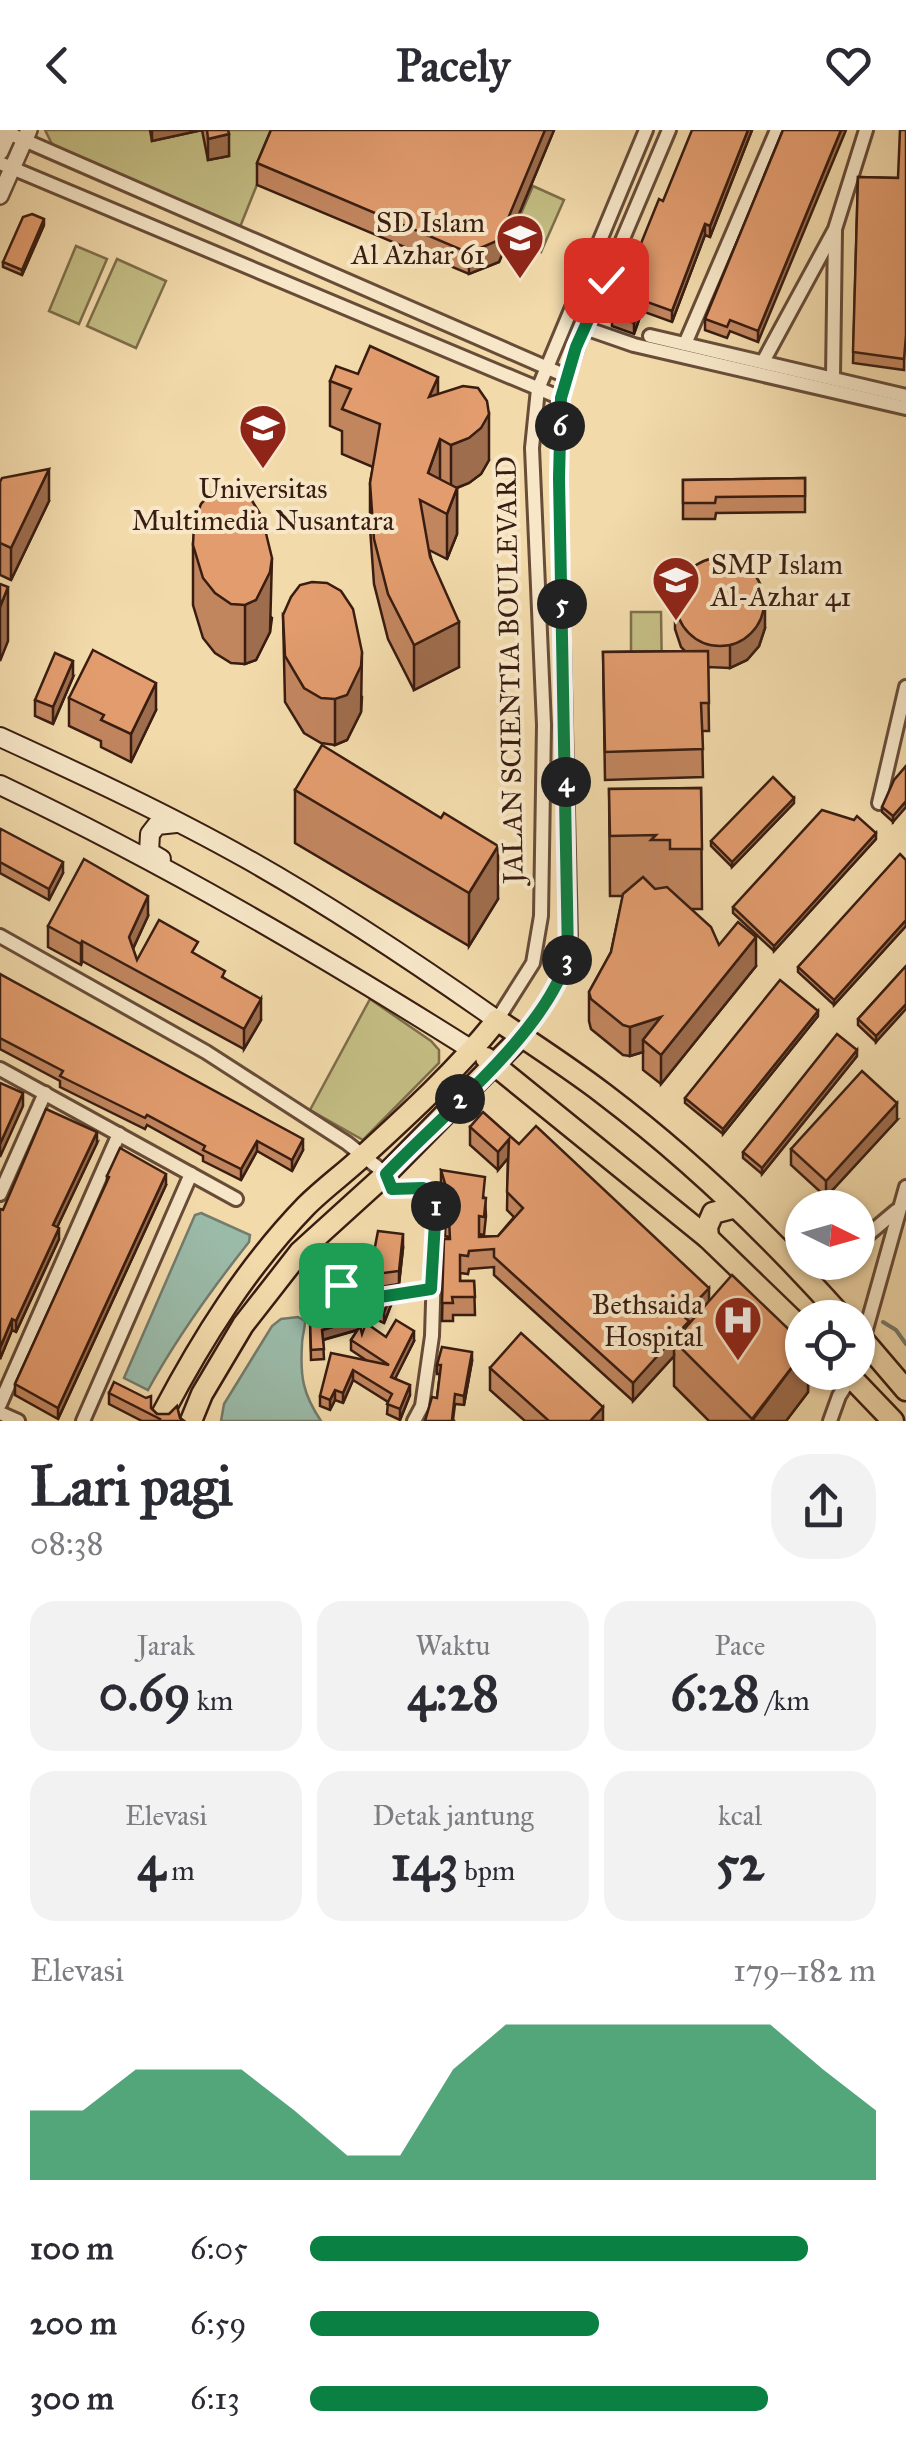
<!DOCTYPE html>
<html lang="id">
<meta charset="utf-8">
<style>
body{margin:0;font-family:"IM FELL Great Primer",serif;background:#f2f2f3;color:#2b2b33;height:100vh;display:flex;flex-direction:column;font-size:38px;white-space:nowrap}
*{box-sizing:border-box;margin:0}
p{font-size:32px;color:#7c7c81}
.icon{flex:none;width:55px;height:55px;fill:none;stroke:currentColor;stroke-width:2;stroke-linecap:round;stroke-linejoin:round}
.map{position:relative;height:1291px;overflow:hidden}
.sheet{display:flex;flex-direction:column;background:#fff;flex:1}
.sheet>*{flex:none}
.needle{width:65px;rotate:95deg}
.controls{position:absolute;left:785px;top:1060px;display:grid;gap:20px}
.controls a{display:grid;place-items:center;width:90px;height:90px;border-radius:50%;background:#fff;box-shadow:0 2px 8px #0004;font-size:50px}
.pin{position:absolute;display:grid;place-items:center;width:85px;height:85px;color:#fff;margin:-42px;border-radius:20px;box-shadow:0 5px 15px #0006}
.km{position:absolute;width:50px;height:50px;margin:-25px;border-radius:50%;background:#222;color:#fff;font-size:28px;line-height:50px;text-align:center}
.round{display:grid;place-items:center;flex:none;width:105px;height:105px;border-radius:40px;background:#f2f2f3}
.overview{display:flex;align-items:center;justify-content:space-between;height:170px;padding:0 30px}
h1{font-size:55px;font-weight:700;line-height:75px}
.metrics{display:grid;grid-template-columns:repeat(3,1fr);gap:15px;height:170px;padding:10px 30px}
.metrics div{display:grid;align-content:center;border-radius:25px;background:#f2f2f3;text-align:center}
.metrics b{font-size:50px;font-weight:700}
.metrics small{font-size:28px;font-weight:400}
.metrics p{font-size:28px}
.chart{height:280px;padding:20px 30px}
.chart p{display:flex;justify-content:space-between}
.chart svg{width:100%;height:180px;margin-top:10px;fill:#0b8043;opacity:.7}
ul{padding:0 30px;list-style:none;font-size:32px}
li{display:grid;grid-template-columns:160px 120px 1fr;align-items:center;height:75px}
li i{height:25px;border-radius:12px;background:#0b8043}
header{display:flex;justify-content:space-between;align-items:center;height:130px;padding:0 30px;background:#fff;font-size:45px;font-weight:700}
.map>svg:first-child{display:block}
</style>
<header><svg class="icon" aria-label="back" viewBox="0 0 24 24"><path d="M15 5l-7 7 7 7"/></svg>Pacely<svg class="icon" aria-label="heart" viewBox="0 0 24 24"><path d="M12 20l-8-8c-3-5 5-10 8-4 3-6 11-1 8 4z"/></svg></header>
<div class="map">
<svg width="906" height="1291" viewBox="0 0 906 1291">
<rect width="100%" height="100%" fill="#f2daab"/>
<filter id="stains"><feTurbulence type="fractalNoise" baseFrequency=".002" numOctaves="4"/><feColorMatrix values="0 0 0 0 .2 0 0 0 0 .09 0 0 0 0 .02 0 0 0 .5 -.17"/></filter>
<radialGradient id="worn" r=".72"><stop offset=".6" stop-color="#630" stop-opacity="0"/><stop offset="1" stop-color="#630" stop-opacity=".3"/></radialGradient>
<g fill="#c3bd83" stroke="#7e6d4a" stroke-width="2.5">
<path d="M45 0H279L240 97 53 16Z"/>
<path d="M533 56 564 70 541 122 510 109Z"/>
<path d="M76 116 107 129 79 194 49 181Z"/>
<path d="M117 129 166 151 136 218 87 196Z"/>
<path d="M631 482H661L662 545H631Z"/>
<path d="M370 869 431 911 439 920V933L363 1010 310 980Z"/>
</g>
<g fill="#9bbba9" stroke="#747c6c" stroke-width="2.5">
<path d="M201 1083 250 1105 249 1112C211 1160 177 1207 148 1260L124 1248 195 1085Z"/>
<path d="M298 1187 305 1191C305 1199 302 1206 302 1215 300 1247 303 1264 321 1291H221L224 1274 272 1196 281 1189Z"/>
</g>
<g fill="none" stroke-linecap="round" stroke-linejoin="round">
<path stroke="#747c6c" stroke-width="4" d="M883 1192 896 1200 906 1214"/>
<g stroke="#674c38" stroke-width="18">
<g id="minor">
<path d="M1 0 566 246"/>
<path d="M0 33 561 268"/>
<path d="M585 198 634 215 906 278"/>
<path d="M650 206 906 266"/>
<path d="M685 214 777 0"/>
<path d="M764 230 835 99 866 0"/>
<path d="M833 247 835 101"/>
<path d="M879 673 906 557"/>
<path d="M0 806 206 922 347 1013 386 1044 392 1059 423 1058 432 1062 436 1075 432 1206 422 1276 414 1291"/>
<path d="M497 890 533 833 541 786 544 595 532 318 538 259 646 0"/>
<path d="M521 907C546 873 567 848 570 805L559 348 561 268 577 217 669 0"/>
<path d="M0 939 236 1069"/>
<path d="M0 1064 45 963"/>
<path d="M858 1113 896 1081"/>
<path d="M795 1134 820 1132"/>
<path d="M341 1155 361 1168 367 1169 431 1159"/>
<path d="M863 1210 906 1057"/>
<path d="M0 1274 119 1004"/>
<path d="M0 1283 18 1291"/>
<path d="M83 1291 191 1044"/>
<path d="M830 1291 839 1266 851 1247"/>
</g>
</g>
<g stroke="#674c38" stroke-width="20">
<g id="tertiary">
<path d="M0 22 10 0"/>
<path d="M0 66 29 0"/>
</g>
</g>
<g stroke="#391d11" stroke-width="22">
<g id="secondary">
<path d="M0 607C83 645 167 684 247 729 334 778 416 833 497 890"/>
<path d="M0 655C164 733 318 823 472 920"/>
<path d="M161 729 149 722 150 704 157 695 176 693"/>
</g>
</g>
<g stroke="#391d11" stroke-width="25">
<g id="primary">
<path d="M486 928 708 1108 802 1199"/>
<path d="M708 1108 707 1097 713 1083 736 1077"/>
<path d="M858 1204 906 1260"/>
<path d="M846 1242 893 1291"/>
<path d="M163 1283C202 1209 247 1137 306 1076 324 1058 345 1043 363 1026 409 984 458 939 497 890 533 914 570 938 604 964 691 1030 770 1106 843 1188"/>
<path d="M191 1291 202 1264 243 1195 300 1122 386 1044 521 907"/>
</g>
</g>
<use href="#minor" stroke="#f7e7c8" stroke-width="12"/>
<use href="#tertiary" stroke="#f7e7c8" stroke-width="15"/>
<use href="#secondary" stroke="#f7e7c8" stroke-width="18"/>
<use href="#primary" stroke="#f2daab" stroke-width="20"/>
</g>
<g fill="#c2865f" stroke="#391d11" stroke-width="2.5">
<path d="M150 0H228L229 26 208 30 202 0 152 11Z"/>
<path d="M271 0H554L499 132 469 144 257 55V33Z"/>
<path d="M752 0 710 107 705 105 672 192 642 181 634 204 612 196V185L663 71Z"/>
<path d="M783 0 758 212 730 201 727 208 705 200V189Z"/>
<path d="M906 0 904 240 853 233 858 47 898 48Z"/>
<path d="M44 95 22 145 3 137V132Z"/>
<path d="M358 244 438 264 489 330 481 344 469 353 457 358V404L447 429 429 420 459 537 414 560 388 509 374 454 370 398V353L373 337 342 324V301L330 296V251Z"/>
<path d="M805 348V382L716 383 715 389H683V350Z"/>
<path d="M0 352 49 371 11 450 0 445Z"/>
<path d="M193 415 272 488 270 502 256 530 245 534 231 533 215 523 203 508 193 475Z"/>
<path d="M675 477 765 498 759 516 747 530 730 538 708 537 709 601H702L703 647 605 650 603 522 685 521 681 517 675 499Z"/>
<path d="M283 485 362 567 361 582 347 610 335 615 321 613 304 603 285 572Z"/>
<path d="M73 547 53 594 35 586V570Z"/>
<path d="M69 568 156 580 131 632 101 617V611L69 596Z"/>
<path d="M906 636 893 692 882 682V677Z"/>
<path d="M701 658 702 779H691L719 815 756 836 661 954 643 940V922L630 926 623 925 591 899 589 891V862L611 822 623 766H610L609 659Z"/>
<path d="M295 660 498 769 469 816 295 713Z"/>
<path d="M794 673 732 737 711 716V711Z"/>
<path d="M0 702 63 743 49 770 0 743Z"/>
<path d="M876 709 774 821 733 783V777Z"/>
<path d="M906 730V796L834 875 798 842V837Z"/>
<path d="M148 786 133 819 137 830 198 826 225 849 261 890 244 919 82 831 81 835 48 817V796Z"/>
<path d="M906 836 876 912 858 895V889Z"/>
<path d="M0 844 303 1020 292 1041 257 1021 241 1050 203 1031V1026L147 995 145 999 74 964 60 957V951L0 919Z"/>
<path d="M818 886 723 1004 685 973V968Z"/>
<path d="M857 926 762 1044 743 1028V1022Z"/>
<path d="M897 990 826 1067 791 1035V1019Z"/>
<path d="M470 997 519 1014 709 1171 808 1242V1262L786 1291H709L674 1256V1226L633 1271 494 1145V1137L469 1139 468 1144 460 1143V1151H474L475 1185H453V1191H442L444 1109H449V1107L445 1106 446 1073 441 1058V1040L485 1068 486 1086 484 1105 479 1104V1107L498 1106 514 1087 507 1080 508 1028 498 1040 470 1015Z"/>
<path d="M97 1013 57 1097 59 1109 16 1202 12 1200 0 1229V1079L3 1080Z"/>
<path d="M107 1046 166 1055 58 1289 15 1265V1254L107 1053Z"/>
<path d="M416 1070 426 1071V1082L416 1081Z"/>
<path d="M403 1118 399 1154 368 1159V1153L342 1145 335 1148 314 1144V1131L373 1127Z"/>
<path d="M391 1175 384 1193 373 1188V1177Z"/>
<path d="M331 1178 360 1197 362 1204 414 1211 395 1248 410 1265 400 1290 387 1284 388 1272 353 1250 343 1273 335 1270 330 1280 320 1276V1266L366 1230 351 1220V1210L358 1200 323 1210 324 1229 311 1230 310 1190H332Z"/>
<path d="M472 1231 464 1275 455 1274 453 1290 425 1291 437 1268 440 1244H437V1235Z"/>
<path d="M490 1238 603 1291H525L490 1260Z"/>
<path d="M109 1263 151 1278 157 1284 180 1288 184 1291H142L109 1274Z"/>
</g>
<g fill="#9e6d4d" stroke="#391d11" stroke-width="2.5">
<path d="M152 0H202L152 11Z"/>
<path d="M545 0H554L499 132 469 144V123Z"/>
<path d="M748 0H752L710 107V96Z"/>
<path d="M841 0H846L758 212V201Z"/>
<path d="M229 4V26L208 30V9Z"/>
<path d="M44 89V95L22 145V140Z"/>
<path d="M705 94V105L672 192V181Z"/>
<path d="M642 170V181L634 204V193Z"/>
<path d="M438 247V292L429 267Z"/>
<path d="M489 284V330L481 344 469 353 451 360V315Z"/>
<path d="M440 309V354L428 343Z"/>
<path d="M49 339V371L11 450V418Z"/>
<path d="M457 358V404L447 429V384Z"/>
<path d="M272 428 270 502 256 530 245 534V475Z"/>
<path d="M8 457V511L0 531V477Z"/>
<path d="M765 477V498L759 516 747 530 730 538V516Z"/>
<path d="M459 492V537L414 560V515Z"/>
<path d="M362 522 361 582 347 610 335 615V569Z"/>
<path d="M73 531V547L53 594V577Z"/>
<path d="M156 553V580L131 632V604Z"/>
<path d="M794 668V673L732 737V732Z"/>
<path d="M906 671V677L893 692V686Z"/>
<path d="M876 703V709L774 821V816Z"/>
<path d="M498 716V769L469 816V763Z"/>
<path d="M63 732V743L49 770V759Z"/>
<path d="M148 766V786L129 827V807Z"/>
<path d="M906 790V796L834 875V870Z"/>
<path d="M756 807V836L661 954V925Z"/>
<path d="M82 811V831L81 835V814Z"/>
<path d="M261 869V890L244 919V899Z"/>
<path d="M906 874V879L876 912V906Z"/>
<path d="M818 881V886L723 1004V999Z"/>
<path d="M661 887 643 910V922L630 926V897Z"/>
<path d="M857 920V926L762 1044V1038Z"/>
<path d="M23 963V976L0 1027V1014Z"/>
<path d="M897 973V990L826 1067V1051Z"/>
<path d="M97 1002V1013L53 1106V1095Z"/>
<path d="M303 1009V1020L292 1041V1030Z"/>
<path d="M509 1009V1027L498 1040V1022Z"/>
<path d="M257 1011V1021L241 1050V1039Z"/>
<path d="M166 1044V1055L58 1289V1278Z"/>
<path d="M59 1098V1109L16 1202V1191Z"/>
<path d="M403 1104V1118L399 1154V1141Z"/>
<path d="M342 1132V1145L335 1148V1134Z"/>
<path d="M709 1158V1176L674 1211V1226L633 1271V1253L683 1186Z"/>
<path d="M391 1164V1175L384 1193V1182Z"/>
<path d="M12 1189V1200L0 1229V1218Z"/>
<path d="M360 1189V1199L322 1210V1200Z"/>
<path d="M414 1201V1211L391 1257V1247Z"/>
<path d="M472 1222V1231L464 1275V1266Z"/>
<path d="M802 1224V1242H808V1262L786 1291H752Z"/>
<path d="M353 1240V1250L343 1273V1263Z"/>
<path d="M410 1255V1265L400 1290V1279Z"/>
<path d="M335 1260V1270L330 1280V1270Z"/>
<path d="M603 1277V1291H590Z"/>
</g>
<g fill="#e29c6e" stroke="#391d11" stroke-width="2.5">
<path d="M207 0H228L229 4 208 9Z"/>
<path d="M271 0H545L499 110 469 123 257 33Z"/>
<path d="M692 0H748L710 96 705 94 672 181 642 170 634 193 612 185 659 69 663 71Z"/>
<path d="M783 0H841L758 201 730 190 727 197 705 189Z"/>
<path d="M900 0H906V205L904 229 853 222 858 47 898 48Z"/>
<path d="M32 84 44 89 22 140 3 132 23 87Z"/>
<path d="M370 216 438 247 429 267 463 256 478 258 487 271 489 284 481 298 469 308 451 315 440 309 428 343 457 358 447 384 420 370 430 427 459 492 414 515 388 464 374 409 370 353 380 294 342 279 351 259 330 251 336 236 358 244Z"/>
<path d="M49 339 11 418 0 413V352L2 348Z"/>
<path d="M805 348V366L716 367 715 373H683V350Z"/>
<path d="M222 360 237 361 251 369 262 387 272 428 270 442 256 470 245 475 231 474 215 463 203 448 193 415 194 392 201 374 211 363Z"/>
<circle cx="720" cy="472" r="44"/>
<path d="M312 452 327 453 341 461 353 479 362 522 361 536 347 565 335 569 321 568 304 558 285 526 283 485 291 467 300 455Z"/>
<path d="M0 454 8 457 0 477Z"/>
<path d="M93 520 156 553 131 604 101 590 104 585 69 568Z"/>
<path d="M708 521 709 573H701L703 619 605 622 603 522Z"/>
<path d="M55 523 73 531 53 577 35 570Z"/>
<path d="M322 615 441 688 444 683 498 716 469 763 295 660Z"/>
<path d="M906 636V671L893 686 882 677 894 650Z"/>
<path d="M773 647 794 668 732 732 711 711Z"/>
<path d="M701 658 702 719H670V710H651L656 705 610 706 609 659Z"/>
<path d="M822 680 854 690 857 686 876 703 774 816 733 777Z"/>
<path d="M1 699 63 732 49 759 0 732V702Z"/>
<path d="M900 724 906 730V790L834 870 798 837Z"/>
<path d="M84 729 148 766 129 807 137 830 159 790 198 812 192 822 225 841 222 847 261 869 244 899 82 811 81 814 48 796Z"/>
<path d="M643 747 655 759 667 757 711 797 719 815 738 792 756 807 661 925 643 910 661 887 630 897 623 895 591 869 589 862 611 822 623 764Z"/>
<path d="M906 836V874L876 906 858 889Z"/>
<path d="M0 844 303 1009 292 1030 257 1011 241 1039 203 1020 205 1016 147 985 145 988 74 953 60 946 63 941 0 908Z"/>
<path d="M780 850 818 881 723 999 685 968Z"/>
<path d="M837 904 857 920 762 1038 743 1022Z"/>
<path d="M862 941 897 973 826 1051 791 1019Z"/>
<path d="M0 953 23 963 0 1014Z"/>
<path d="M46 979 97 1002 53 1095 59 1098 16 1191 12 1189 0 1218V1079L3 1080Z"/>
<path d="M483 982 519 1014 536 996 709 1158 683 1186 689 1191 633 1253 494 1127V1119L469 1121 468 1126 460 1125V1151H474L475 1167H452L453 1173H442L444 1109H450L449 1089 445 1088 446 1057 441 1040 485 1047 483 1068H486L484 1087 479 1086V1107L498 1106 523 1078 507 1062 509 1009 498 1022 470 997Z"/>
<path d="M120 1018 166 1044 58 1278 15 1254 109 1047 107 1046Z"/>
<path d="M417 1057 424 1058 426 1071 416 1070Z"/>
<path d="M378 1101 403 1104 399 1141 368 1145 369 1140 342 1132 335 1134 314 1131 317 1117 373 1127Z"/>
<path d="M732 1145 802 1212V1224L752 1289 674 1211Z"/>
<path d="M391 1164 384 1182 373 1177 377 1166Z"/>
<path d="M340 1176 360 1189 322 1200 324 1219 311 1220 310 1190H335L331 1178Z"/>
<path d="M396 1190 414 1201 391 1247 410 1255 400 1279 387 1274 392 1264 353 1240 343 1263 335 1260 330 1270 320 1266 331 1223 389 1235 351 1210 360 1196 362 1204 366 1193 386 1207Z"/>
<path d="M521 1203 603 1277 590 1291H549L490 1238Z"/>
<path d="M442 1217 472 1222 464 1266 455 1264 452 1290 455 1291H425L432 1267 437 1268 441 1235H437Z"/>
<path d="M114 1252 146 1268 151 1266V1278L157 1284H169L177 1276 180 1288 184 1291H159L160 1289 109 1263Z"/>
</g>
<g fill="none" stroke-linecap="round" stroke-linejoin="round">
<g stroke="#fff" stroke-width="20">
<path id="route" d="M341 1155 367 1169 431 1159 436 1075 432 1062 423 1058 392 1059 386 1044C441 986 547 901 568 826L559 348 561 268 576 217 606 150"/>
</g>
<use href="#route" stroke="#0b8043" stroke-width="12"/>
</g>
<defs>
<g id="school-pin" transform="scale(2.5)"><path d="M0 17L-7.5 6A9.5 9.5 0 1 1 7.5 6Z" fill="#8f2418" stroke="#f7e7c8"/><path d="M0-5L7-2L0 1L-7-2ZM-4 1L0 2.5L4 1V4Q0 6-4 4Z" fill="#fff"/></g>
<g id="university-pin" transform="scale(2.5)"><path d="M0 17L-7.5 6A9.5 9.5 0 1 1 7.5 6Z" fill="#8f2418" stroke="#f7e7c8"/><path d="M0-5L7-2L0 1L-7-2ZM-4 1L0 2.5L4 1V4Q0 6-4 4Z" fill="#fff"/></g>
<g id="hospital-pin" transform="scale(2.5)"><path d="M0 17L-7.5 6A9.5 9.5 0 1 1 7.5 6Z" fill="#8f2418" stroke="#f7e7c8"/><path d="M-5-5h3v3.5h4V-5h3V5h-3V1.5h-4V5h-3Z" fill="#fff"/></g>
</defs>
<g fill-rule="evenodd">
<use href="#school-pin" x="520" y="108"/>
<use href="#university-pin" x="263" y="298"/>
<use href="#school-pin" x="676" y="450"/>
<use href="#hospital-pin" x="738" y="1190"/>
</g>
<g text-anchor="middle" stroke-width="8" stroke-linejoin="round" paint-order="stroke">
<g font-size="28" fill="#391d11" stroke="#f7e7c8" text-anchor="end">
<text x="485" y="102">SD Islam<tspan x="485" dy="32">Al Azhar 61</tspan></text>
<text x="263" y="368" text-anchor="middle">Universitas<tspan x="263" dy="32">Multimedia Nusantara</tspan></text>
<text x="711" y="444" text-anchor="start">SMP Islam<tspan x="711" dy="32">Al-Azhar 41</tspan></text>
<text x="703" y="1184">Bethsaida<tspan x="703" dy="32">Hospital</tspan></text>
</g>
<g font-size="28" fill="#391d11" stroke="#f7e7c8">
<text transform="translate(509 540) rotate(-91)" y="10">JALAN SCIENTIA BOULEVARD</text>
</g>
</g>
<rect width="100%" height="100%" filter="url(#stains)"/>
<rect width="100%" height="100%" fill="url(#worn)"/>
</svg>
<div class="controls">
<a><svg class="needle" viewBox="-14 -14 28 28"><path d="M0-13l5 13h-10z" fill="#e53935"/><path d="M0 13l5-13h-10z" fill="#7c7c81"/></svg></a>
<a><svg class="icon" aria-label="locate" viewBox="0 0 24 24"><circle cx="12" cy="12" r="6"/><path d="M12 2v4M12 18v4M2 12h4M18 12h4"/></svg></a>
</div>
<div class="pin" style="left:341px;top:1155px;background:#1e9e55"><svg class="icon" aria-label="arrive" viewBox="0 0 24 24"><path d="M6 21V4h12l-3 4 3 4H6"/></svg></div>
<div class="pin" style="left:606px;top:150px;background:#d93025"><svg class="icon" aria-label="check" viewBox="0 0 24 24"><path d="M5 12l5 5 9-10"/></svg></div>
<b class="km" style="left:436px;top:1076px">1</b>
<b class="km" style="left:460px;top:969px">2</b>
<b class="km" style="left:567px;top:830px">3</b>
<b class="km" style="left:566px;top:652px">4</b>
<b class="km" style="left:562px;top:474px">5</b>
<b class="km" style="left:560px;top:296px">6</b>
</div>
<section class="sheet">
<div class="overview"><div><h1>Lari pagi</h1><p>08:38</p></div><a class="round"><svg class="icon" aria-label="share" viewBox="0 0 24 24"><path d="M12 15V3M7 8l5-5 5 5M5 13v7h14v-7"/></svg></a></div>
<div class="metrics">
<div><p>Jarak</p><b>0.69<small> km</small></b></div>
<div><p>Waktu</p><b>4:28</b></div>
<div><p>Pace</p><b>6:28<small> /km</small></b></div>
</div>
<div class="metrics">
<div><p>Elevasi</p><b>4<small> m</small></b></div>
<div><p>Detak jantung</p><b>143<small> bpm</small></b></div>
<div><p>kcal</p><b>52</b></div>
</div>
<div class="chart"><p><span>Elevasi</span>179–182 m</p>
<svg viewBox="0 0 160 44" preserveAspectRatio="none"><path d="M0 44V27L10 27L20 17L30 17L40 17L50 27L60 38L70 38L80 17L90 6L100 6L110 6L120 6L130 6L140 6L150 17L160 27V44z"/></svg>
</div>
<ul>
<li><b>100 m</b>6:05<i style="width:88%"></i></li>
<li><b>200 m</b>6:59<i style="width:51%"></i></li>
<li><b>300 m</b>6:13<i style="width:81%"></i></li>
</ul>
</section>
